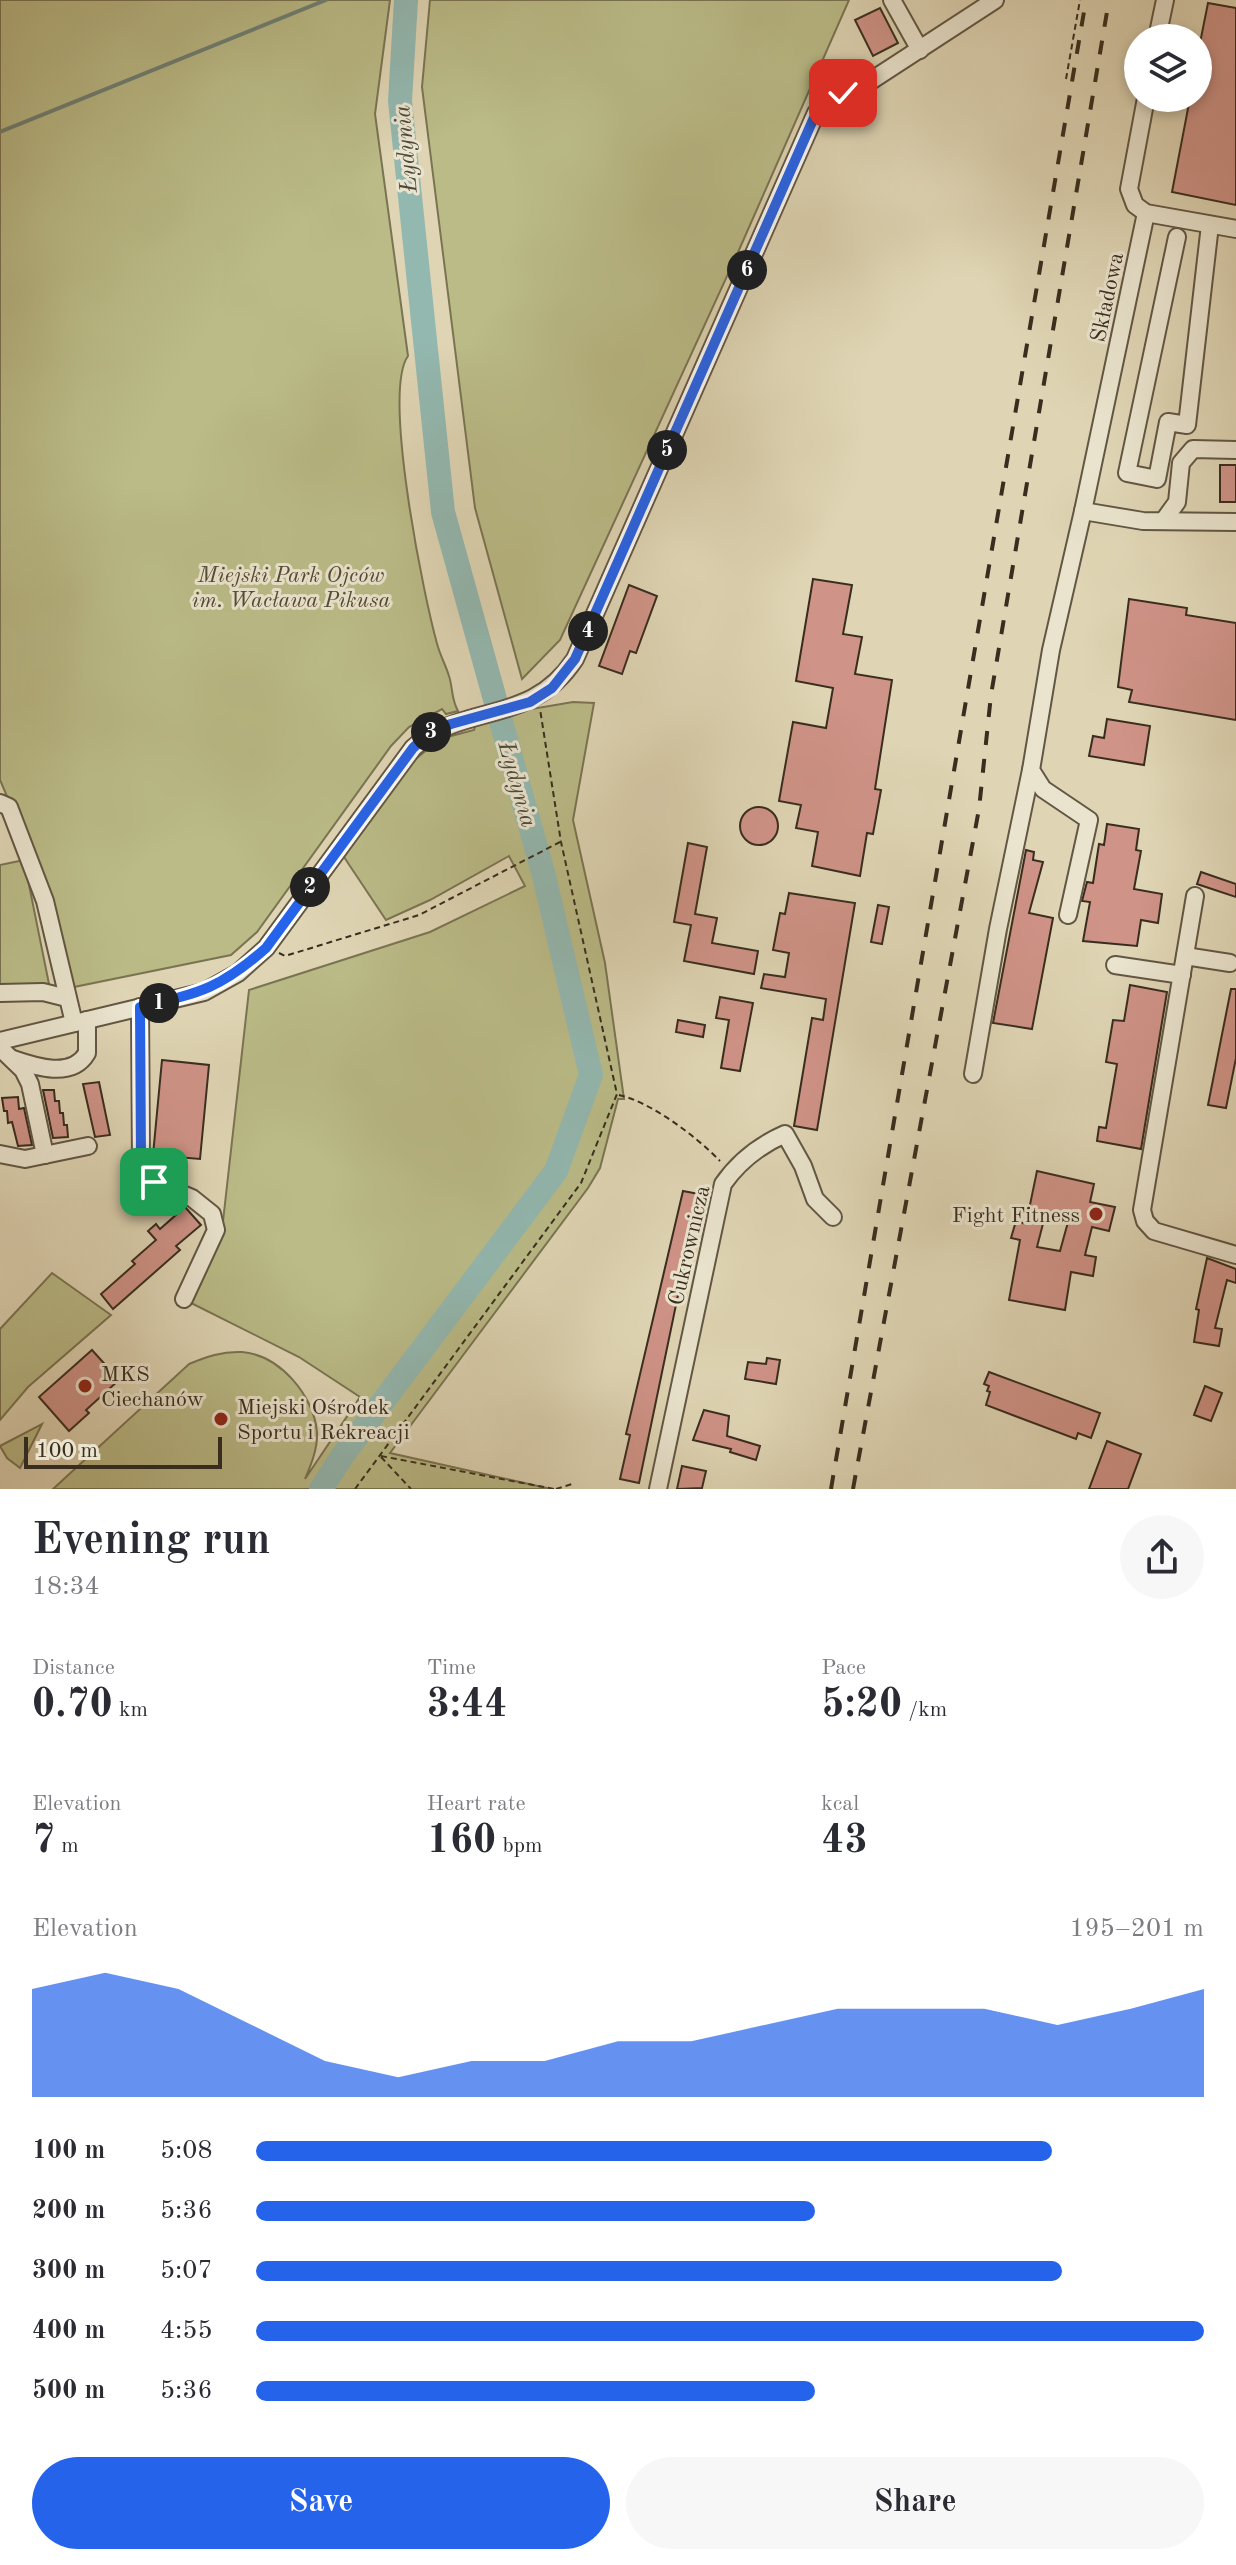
<!DOCTYPE html>
<meta charset="utf-8">
<style>
body{margin:0;font-family:"Old Standard TT",serif;background:#f7f7f7;color:#2b2b33;height:100vh;display:flex;flex-direction:column;font-size:30px;white-space:nowrap}
*{box-sizing:border-box;margin:0}
p{font-size:26px;color:#7c7c81}
.icon{flex:none;width:44px;height:44px;fill:none;stroke:currentColor;stroke-width:2;stroke-linecap:round;stroke-linejoin:round}
.map{position:relative;height:1489px;overflow:hidden}
.panel{display:flex;flex-direction:column;background:#fff;flex:1}
.panel>*{flex:none}
.tools{position:absolute;left:1124px;top:24px;display:grid;gap:16px}
.tools a{display:grid;place-items:center;width:88px;height:88px;border-radius:50%;background:#fff;box-shadow:0 4px 12px #0003;font-size:40px}
.scale{position:absolute;left:24px;bottom:20px;width:198px;box-sizing:border-box;padding-left:8px;border:4px solid #392d1f;border-top:0;font-size:22px;line-height:28px;white-space:nowrap;color:#392d1f;-webkit-text-stroke:6px #eae4ce;paint-order:stroke}
.pin{position:absolute;display:grid;place-items:center;width:68px;height:68px;color:#fff;margin:-34px;border-radius:16px;box-shadow:0 4px 12px #0006}
.km{position:absolute;width:40px;height:40px;margin:-20px;border-radius:50%;background:#222;color:#fff;font-size:22px;line-height:40px;text-align:center}
.round{display:grid;place-items:center;flex:none;width:84px;height:84px;border-radius:42px;background:#f7f7f7}
.summary{display:flex;align-items:center;justify-content:space-between;height:136px;padding:0 32px}
h1{font-size:44px;font-weight:600;line-height:60px}
.stats{display:grid;grid-template-columns:repeat(3,1fr);gap:12px;height:136px;padding:8px 32px}
.stats div{display:grid;align-content:center}
.stats b{font-size:40px;font-weight:600}
.stats small{font-size:22px;font-weight:400}
.stats p{font-size:22px}
.chart{height:224px;padding:16px 32px}
.chart p{display:flex;justify-content:space-between}
.chart svg{width:100%;height:144px;margin-top:8px;fill:#2563eb;opacity:.7}
.action{display:flex;gap:16px;margin-top:auto;padding:16px 32px}
.action a{flex:1;height:92px;border-radius:48px;background:#2563eb;color:#fff;font-size:32px;font-weight:600;line-height:92px;text-align:center}
.action a+a{background:#f7f7f7;color:#2b2b33}
ul{padding:0 32px;list-style:none;font-size:26px}
li{display:grid;grid-template-columns:128px 96px 1fr;align-items:center;height:60px}
li i{height:20px;border-radius:10px;background:#2563eb}
.map>svg:first-child{display:block}
</style>
<div class="map">
<svg width="1236" height="1489" viewBox="0 0 1236 1489">
<rect width="100%" height="100%" fill="#dfd5b4"/>
<filter id="stains"><feTurbulence type="fractalNoise" baseFrequency=".0025" numOctaves="4"/><feColorMatrix values="0 0 0 0 .2 0 0 0 0 .09 0 0 0 0 .02 0 0 0 .5 -.17"/></filter>
<radialGradient id="worn" r=".72"><stop offset=".6" stop-color="#630" stop-opacity="0"/><stop offset="1" stop-color="#630" stop-opacity=".3"/></radialGradient>
<g fill="#babb87" stroke="#7a7453" stroke-width="2">
<path d="M0 0H390L375 114 408 356C382 392 424 599 438 647 441 657 446 666 449 676 453 688 451 699 458 711L446 714 442 709 409 727 391 746 257 932 231 955 69 988 37 867 0 780Z"/>
<path d="M430 0H849L739 250 560 640 522 679 475 508 422 87Z"/>
<path d="M573 702 594 703 573 820 605 963 624 1099H618L600 1168 588 1188 390 1453 551 1489H53L189 1364C206 1357 222 1351 242 1352 280 1355 314 1396 317 1432 318 1448 311 1465 305 1479L360 1397 299 1357 189 1302 221 1239 249 990 430 932 525 886 509 856 430 900 386 920 344 857 406 767 440 739 474 730 478 718Z"/>
<path d="M24 860 50 989H0V865Z"/>
<path d="M52 1273 111 1315 28 1387 0 1420V1329Z"/>
<path d="M42 1424 20 1468 7 1458 0 1446Z"/>
</g>
<g fill="none" stroke-linecap="round" stroke-linejoin="round">
<path stroke="#6f8076" stroke-width="4" d="M0 132 326 0"/>
<path stroke="#93b8b0" stroke-width="24" d="M321 1489 343 1455 556 1171 591 1075 544 876 443 512 400 101 406 0"/>
</g>
<g fill="#cf9387" stroke="#392d1f" stroke-width="2" fill-rule="evenodd">
<path d="M1208 3 1236 8V205L1172 192 1190 98H1198V53Z"/>
<path d="M880 8 898 43 873 56 855 20Z"/>
<rect x="1220" y="465" width="16" height="37"/>
<path d="M813 579 852 585 843 634 862 637 855 674 892 680 875 789 881 790 873 834 867 833 860 876 812 866 818 832 796 828 801 805 779 801 793 722 826 728 833 688 796 681Z"/>
<path d="M629 585 657 596 636 653 630 651 622 674 599 666Z"/>
<path d="M1129 599 1187 608 1186 615 1236 623V720L1129 702 1132 690 1118 687Z"/>
<path d="M1107 719 1150 726 1144 765 1089 756 1093 736 1104 738Z"/>
<circle cx="759" cy="826" r="19"/>
<path d="M1107 824 1139 829 1136 850 1141 851 1134 889 1162 894 1158 923 1141 920 1137 946 1083 941 1090 902 1082 901 1087 882 1093 883 1099 844 1104 845Z"/>
<path d="M688 843 707 847 695 914 717 918 712 943 758 951 754 974 684 961 691 925 674 922Z"/>
<path d="M1026 850 1034 852 1033 860 1043 862 1029 913 1053 918 1032 1029 993 1023Z"/>
<path d="M1201 872 1236 884V897L1197 884Z"/>
<path d="M789 893 855 903 817 1130 794 1126 812 1018 823 1020 826 999 761 988 764 974 785 977 789 953 773 950 780 913 785 914Z"/>
<path d="M878 905 889 907 882 944 871 942Z"/>
<path d="M1130 985 1167 992 1141 1149 1097 1141 1099 1127 1106 1128 1117 1064 1106 1062 1113 1020 1124 1021Z"/>
<path d="M1231 989H1236V1058L1226 1108 1208 1105Z"/>
<path d="M720 997 753 1003 740 1071 721 1068 729 1020 716 1018Z"/>
<path d="M678 1020 705 1025 703 1037 676 1032Z"/>
<path d="M162 1060 209 1065 200 1159 153 1155Z"/>
<path d="M99 1082 110 1135 95 1137 83 1084Z"/>
<path d="M43 1090H54L55 1101H59L60 1113H63L64 1125H67L68 1137 53 1138Z"/>
<path d="M18 1097 19 1109 24 1108 32 1145 18 1146 12 1122 8 1123 7 1111H4L2 1098Z"/>
<path d="M1037 1171 1094 1184 1090 1202 1115 1207 1109 1231 1092 1227 1085 1255 1096 1257 1093 1276 1071 1272 1065 1310 1009 1300 1020 1240 1011 1238 1016 1221 1026 1224ZM1045 1216 1068 1222 1060 1251 1037 1247Z"/>
<path d="M683 1191 699 1194 639 1483 620 1479 630 1435 626 1434Z"/>
<path d="M185 1207 201 1225 176 1246 180 1250 113 1309 101 1294 135 1264 132 1261 156 1240 148 1231 156 1224 160 1229Z"/>
<path d="M1207 1258 1236 1269V1283L1227 1280 1215 1328 1222 1329 1219 1346 1194 1342 1199 1310 1196 1309Z"/>
<path d="M92 1350 119 1380 86 1410 89 1413 69 1431 39 1397Z"/>
<path d="M767 1358 780 1360 776 1384 745 1379 748 1362 766 1364Z"/>
<path d="M989 1372 1100 1413 1091 1438 1078 1433 1076 1439 986 1405 990 1392 987 1391 989 1386 984 1384Z"/>
<path d="M1205 1386 1222 1393 1211 1421 1194 1415Z"/>
<path d="M704 1410 729 1416 727 1436 760 1446 756 1460 730 1452 731 1449 693 1440Z"/>
<path d="M1107 1441 1141 1454 1128 1489H1089Z"/>
<path d="M682 1466 706 1471 702 1488 677 1489Z"/>
</g>
<g fill="none" stroke-linecap="round" stroke-linejoin="round">
<g stroke="#625744" stroke-width="20">
<g id="minor">
<path d="M892 0 920 50"/>
<path d="M1157 38 1165 0"/>
<path d="M1146 98 1129 189 1135 205 1146 213 1236 229"/>
<path d="M1177 237 1127 473 1157 479 1168 422 1187 425 1210 225"/>
<path d="M1083 511 1143 521 1236 522"/>
<path d="M1164 520 1177 502 1181 463 1193 449 1236 450"/>
<path d="M0 803 9 807 45 901 74 1023"/>
<path d="M1195 896 1142 1210 1145 1221 1154 1231 1236 1255"/>
<path d="M1068 915 1089 820 1043 789 1031 770 1051 650 1083 511 1146 213"/>
<path d="M1185 956 1230 963"/>
<path d="M1115 965 1182 975"/>
<path d="M0 993 43 992 67 998"/>
<path d="M140 1007 141 1158 154 1182 192 1198 212 1214 216 1230 184 1299"/>
<path d="M0 1041 204 992 238 973 266 948 413 748C466 701 530 727 575 659L816 113 828 100 866 84 995 0"/>
<path d="M0 1048 23 1070 30 1084 45 1155"/>
<path d="M13 1059C36 1067 72 1079 87 1053V1020"/>
<path d="M973 1074 998 929 1031 770"/>
<path d="M0 1154 25 1159 88 1146"/>
<path d="M658 1489 723 1184C739 1161 760 1145 785 1134L803 1166 815 1199 833 1217"/>
</g>
</g>
<g stroke="#392d1f" stroke-width="2" stroke-dasharray="6 4" stroke-linecap="butt">
<path d="M1066 79 1080 0"/>
<path d="M279 953 285 956 419 915 560 842"/>
<path d="M619 1095C651 1102 697 1137 720 1161"/>
<path d="M381 1456 554 1489"/>
<path d="M381 1457 411 1489"/>
<path d="M355 1489 581 1183 617 1094 561 842 540 709"/>
<path d="M556 1489 572 1484"/>
</g>
<use href="#minor" stroke="#eae4ce" stroke-width="16"/>
<g stroke="#392d1f" stroke-width="4" stroke-dasharray="14 14" stroke-linecap="butt">
<path d="M831 1489 1086 0"/>
<path d="M853 1489 979 809 991 695 1109 0"/>
</g>
</g>
<g fill="none" stroke-linecap="round" stroke-linejoin="round">
<g stroke="#fff" stroke-width="16">
<path id="route" d="M154 1182 141 1158 140 1007C199 993 220 989 266 948L413 748 430 732 451 724 530 702 552 688 575 659 816 113 828 100 843 93"/>
</g>
<use href="#route" stroke="#2563eb" stroke-width="10"/>
</g>
<g fill="#8f2418" stroke="#eae4ce" stroke-width="3">
<circle cx="1096" cy="1214" r="8"/>
<circle cx="85" cy="1386" r="8"/>
<circle cx="221" cy="1419" r="8"/>
</g>
<g text-anchor="middle" stroke-width="6" stroke-linejoin="round" paint-order="stroke">
<g font-size="22" fill="#392d1f" stroke="#eae4ce">
<text transform="translate(1106 297) rotate(-78)" y="8">Składowa</text>
<text transform="translate(688 1245) rotate(-77)" y="8">Cukrownicza</text>
</g>
<g font-size="22" font-style="italic" fill="#534934" stroke="#eae4ce">
<text x="291" y="582">Miejski Park Ojców<tspan x="291" dy="25">im. Wacława Pikusa</tspan></text>
</g>
<g font-size="22" fill="#392d1f" stroke="#eae4ce" text-anchor="start">
<text x="1080" y="1222" text-anchor="end">Fight Fitness</text>
<text x="101" y="1381">MKS<tspan x="101" dy="25">Ciechanów</tspan></text>
<text x="237" y="1414">Miejski Ośrodek<tspan x="237" dy="25">Sportu i Rekreacji</tspan></text>
</g>
<g font-size="24" font-style="italic" fill="#4b493c" stroke="#eae4ce">
<text transform="translate(405 149) rotate(-95)" y="8">Łydynia</text>
<text transform="translate(518 784) rotate(74)" y="8">Łydynia</text>
</g>
</g>
<rect width="100%" height="100%" filter="url(#stains)"/>
<rect width="100%" height="100%" fill="url(#worn)"/>
</svg>
<div class="tools">
<a><svg class="icon" aria-label="layers" viewBox="0 0 24 24"><path d="M12 4l9 5-9 5-9-5zM3 14l9 5 9-5"/></svg></a>
</div>
<div class="scale">100 m</div>
<div class="pin" style="left:154px;top:1182px;background:#1e9e55"><svg class="icon" aria-label="arrive" viewBox="0 0 24 24"><path d="M6 21V4h12l-3 4 3 4H6"/></svg></div>
<div class="pin" style="left:843px;top:93px;background:#d93025"><svg class="icon" aria-label="check" viewBox="0 0 24 24"><path d="M5 12l5 5 9-10"/></svg></div>
<b class="km" style="left:159px;top:1003px">1</b>
<b class="km" style="left:310px;top:887px">2</b>
<b class="km" style="left:431px;top:732px">3</b>
<b class="km" style="left:588px;top:631px">4</b>
<b class="km" style="left:667px;top:450px">5</b>
<b class="km" style="left:747px;top:270px">6</b>
</div>
<section class="panel">
<div class="summary"><div><h1>Evening run</h1><p>18:34</p></div><a class="round"><svg class="icon" aria-label="share" viewBox="0 0 24 24"><path d="M12 15V3M7 8l5-5 5 5M5 13v7h14v-7"/></svg></a></div>
<div class="stats">
<div><p>Distance</p><b>0.70<small> km</small></b></div>
<div><p>Time</p><b>3:44</b></div>
<div><p>Pace</p><b>5:20<small> /km</small></b></div>
</div>
<div class="stats">
<div><p>Elevation</p><b>7<small> m</small></b></div>
<div><p>Heart rate</p><b>160<small> bpm</small></b></div>
<div><p>kcal</p><b>43</b></div>
</div>
<div class="chart"><p><span>Elevation</span>195–201 m</p>
<svg viewBox="0 0 160 44" preserveAspectRatio="none"><path d="M0 44V11L10 6L20 11L30 22L40 33L50 38L60 33L70 33L80 27L90 27L100 22L110 17L120 17L130 17L140 22L150 17L160 11V44z"/></svg>
</div>
<ul>
<li><b>100 m</b>5:08<i style="width:84%"></i></li>
<li><b>200 m</b>5:36<i style="width:59%"></i></li>
<li><b>300 m</b>5:07<i style="width:85%"></i></li>
<li><b>400 m</b>4:55<i style="width:100%"></i></li>
<li><b>500 m</b>5:36<i style="width:59%"></i></li>
</ul>
<div class="action"><a>Save</a><a>Share</a></div>
</section>
